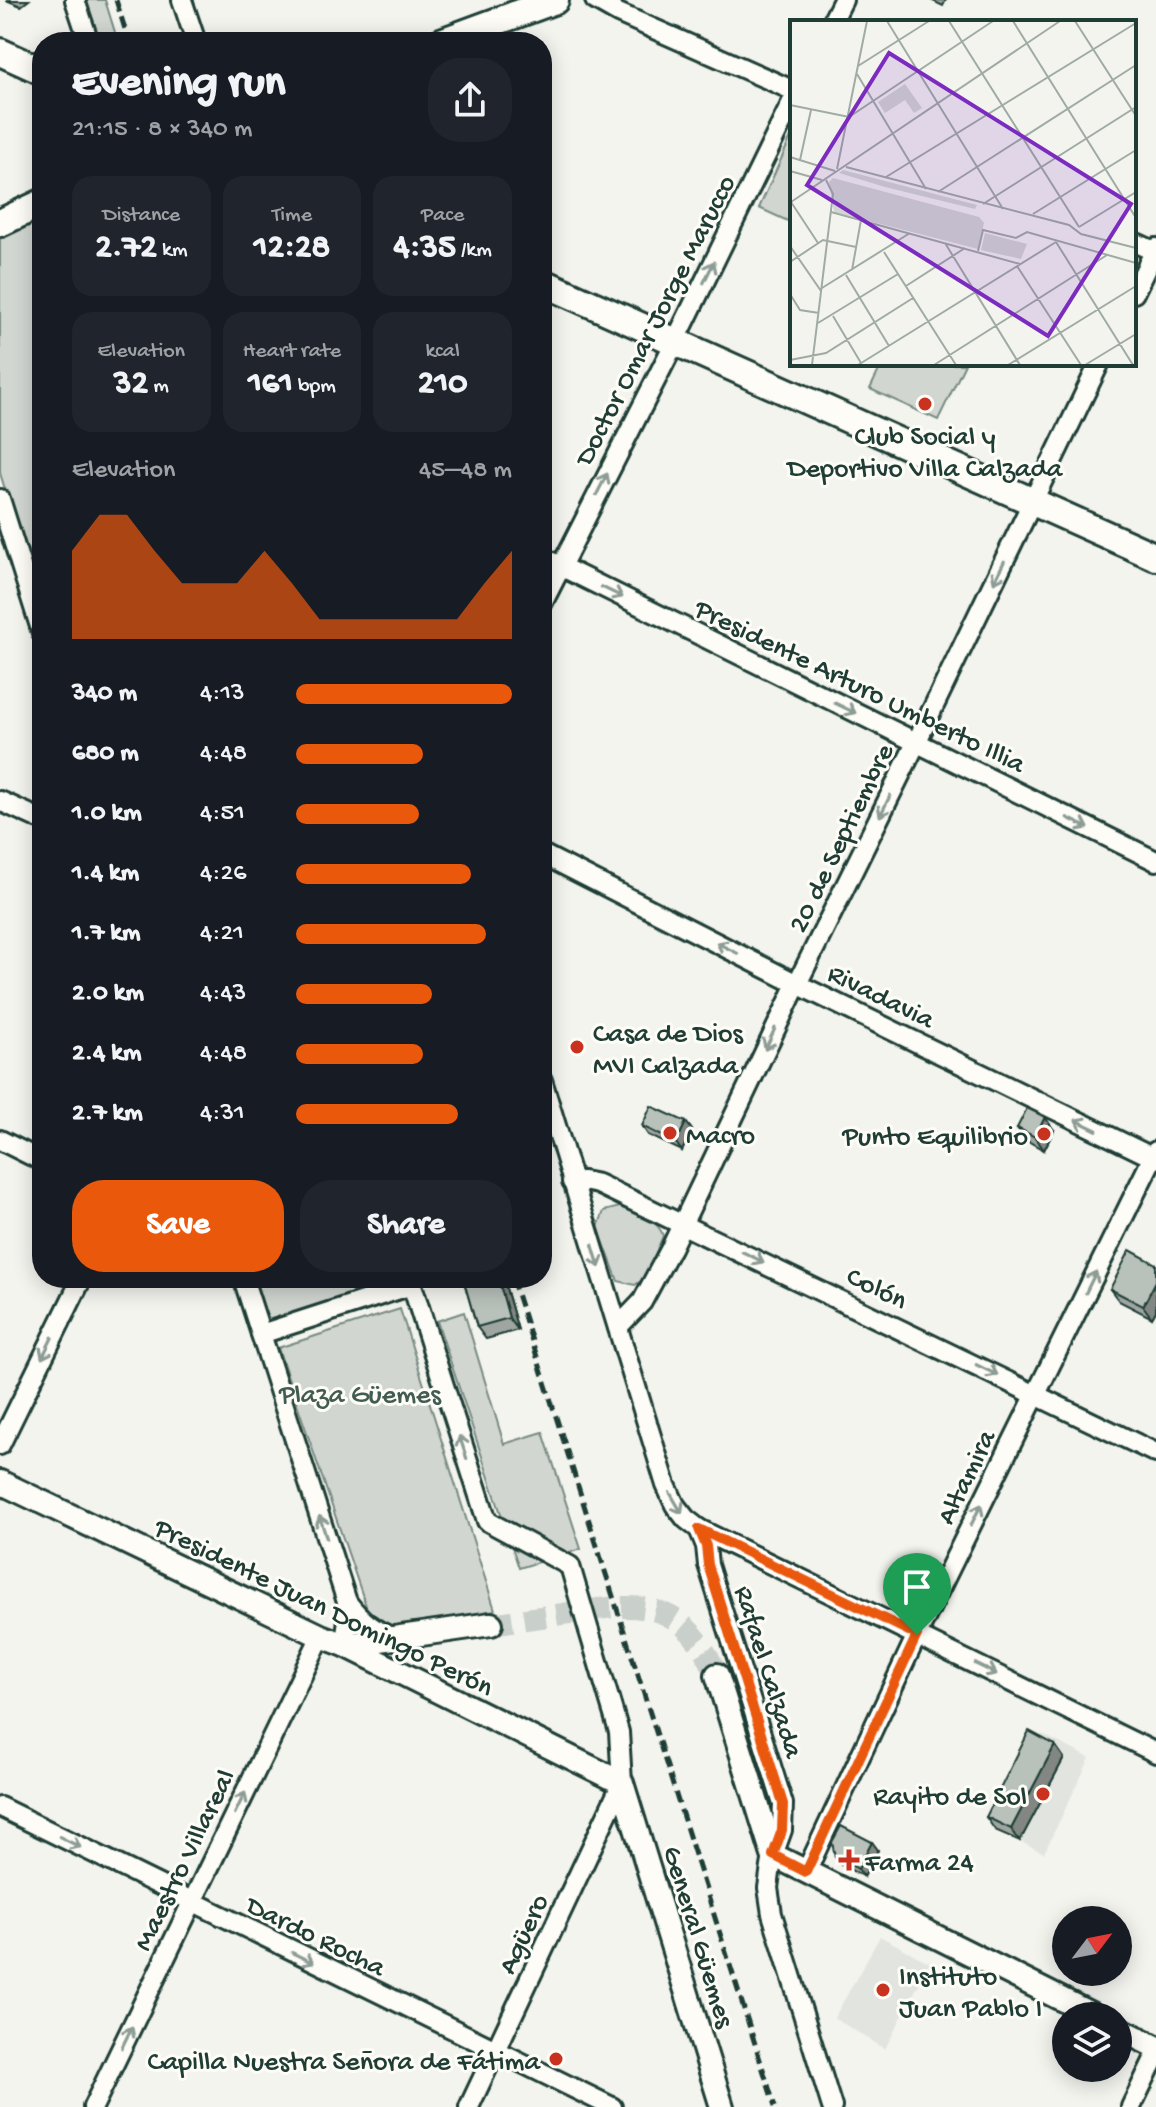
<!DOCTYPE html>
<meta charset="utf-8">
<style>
body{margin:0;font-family:"Gochi Hand",sans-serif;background:#20242c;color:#f1f3f6;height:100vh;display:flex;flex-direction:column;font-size:30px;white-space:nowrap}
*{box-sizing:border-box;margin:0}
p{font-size:26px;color:#9ea1a6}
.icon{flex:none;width:44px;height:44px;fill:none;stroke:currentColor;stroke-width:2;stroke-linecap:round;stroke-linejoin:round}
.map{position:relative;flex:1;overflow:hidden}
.panel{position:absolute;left:32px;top:32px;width:520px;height:1256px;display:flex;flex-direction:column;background:#171b24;border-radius:32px;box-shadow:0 4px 20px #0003}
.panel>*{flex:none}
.needle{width:52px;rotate:58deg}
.fabs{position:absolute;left:1052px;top:1906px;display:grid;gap:16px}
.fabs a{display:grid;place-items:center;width:80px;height:80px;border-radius:50%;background:#171b24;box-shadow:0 4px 20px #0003;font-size:40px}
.pin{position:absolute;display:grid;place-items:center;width:68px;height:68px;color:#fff;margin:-82px -34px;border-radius:50% 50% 50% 0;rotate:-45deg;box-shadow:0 0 8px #0007}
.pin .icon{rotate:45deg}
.round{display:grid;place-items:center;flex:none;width:84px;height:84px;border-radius:32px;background:#20242c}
.summary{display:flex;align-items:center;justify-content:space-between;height:136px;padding:0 40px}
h1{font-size:44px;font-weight:700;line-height:60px}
.stats{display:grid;grid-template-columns:repeat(3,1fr);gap:12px;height:136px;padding:8px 40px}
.stats div{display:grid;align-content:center;border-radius:20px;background:#20242c;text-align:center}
.stats b{font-size:34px;font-weight:700}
.stats small{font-size:22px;font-weight:400}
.stats p{font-size:22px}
.chart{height:224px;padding:16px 40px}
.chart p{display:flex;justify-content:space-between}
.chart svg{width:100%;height:144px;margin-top:8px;fill:#ea580c;opacity:.7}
.cta{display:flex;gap:16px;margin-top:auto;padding:16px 40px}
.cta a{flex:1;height:92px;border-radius:32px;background:#ea580c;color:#fff;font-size:32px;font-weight:700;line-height:92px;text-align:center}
.cta a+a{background:#20242c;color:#f1f3f6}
ul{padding:0 40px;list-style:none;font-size:26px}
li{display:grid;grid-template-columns:128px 96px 1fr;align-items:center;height:60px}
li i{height:20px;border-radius:10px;background:#ea580c}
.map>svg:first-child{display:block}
</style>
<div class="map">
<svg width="1156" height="2107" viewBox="0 0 1156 2107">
<rect width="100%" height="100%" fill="#f4f4ef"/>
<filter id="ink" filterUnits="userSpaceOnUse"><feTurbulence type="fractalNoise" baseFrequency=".0125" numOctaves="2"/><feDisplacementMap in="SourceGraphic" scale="16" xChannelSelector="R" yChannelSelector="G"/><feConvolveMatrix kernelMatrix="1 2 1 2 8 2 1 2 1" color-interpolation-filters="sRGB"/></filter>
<g filter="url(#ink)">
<g fill="#e2e5df">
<path d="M1042 1734 1090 1758 1044 1853 995 1830Z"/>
<path d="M880 1936 930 1963 885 2049 834 2018Z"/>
</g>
<g fill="#d1d6d1" stroke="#788a82" stroke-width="2">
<path d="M81 0H105L118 42H94Z"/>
<path d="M792 135V223L759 208Z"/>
<path d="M42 210V609L0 473V234Z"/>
<path d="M882 364H965L938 420 870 389Z"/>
<path d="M620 1207C635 1214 659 1219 663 1236L645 1278 635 1285 618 1281 598 1227 604 1211Z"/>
<path d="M250 1278H415L269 1323 264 1320Z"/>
<path d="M400 1309 495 1610 376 1635 278 1348Z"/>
<path d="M464 1312 504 1444 543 1432 581 1549 519 1568 437 1321Z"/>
</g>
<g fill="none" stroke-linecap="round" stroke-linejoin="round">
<path stroke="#c9cfca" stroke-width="22" stroke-dasharray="22 11" stroke-linecap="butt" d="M491 1624C519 1620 548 1616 576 1612 646 1601 685 1603 717 1675"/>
<g stroke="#1f3d34" stroke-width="24">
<g id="minor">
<path d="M75 0 89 42"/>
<path d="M182 0 196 42"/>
<path d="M595 0 618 13 792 90"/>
<path d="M832 22 843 0"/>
<path d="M1134 242 1156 252"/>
<path d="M1134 293 1156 248"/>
<path d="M0 499 42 633"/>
<path d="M542 557 1156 861"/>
<path d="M542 604 675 342 792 102"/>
<path d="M0 801 42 820"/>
<path d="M542 854 797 984 1156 1159"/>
<path d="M542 1080 666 1485 675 1505 686 1519 699 1529 706 1546 708 1565 783 1804 782 1830 773 1855 770 1873 768 1888 772 1914 832 2107"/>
<path d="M0 1140 42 1161"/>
<path d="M572 1182 583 1181 598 1184 1156 1453"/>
<path d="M243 1278 347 1602 348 1618 345 1645"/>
<path d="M618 1327 642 1302 671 1248 797 984 916 743 1099 364"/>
<path d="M261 1334 412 1285 487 1521 570 1566 577 1590"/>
<path d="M0 1445 82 1278"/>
<path d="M699 1529 1156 1753"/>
<path d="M347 1602C361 1620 373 1630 394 1638"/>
<path d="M0 1807 612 2107"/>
<path d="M806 1872 917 1635 1156 1151"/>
<path d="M93 2107 321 1636"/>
<path d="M469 2107 622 1783 619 1732 589 1631"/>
<path d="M1131 2107 1156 2055"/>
</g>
</g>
<g stroke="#1f3d34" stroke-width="28">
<g id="tertiary">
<path d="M0 1482 321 1636 345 1645 622 1783 722 2107"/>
<path d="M345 1645 491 1624"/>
<path d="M717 1675 773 1855 1095 2016"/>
<path d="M1118 2028 1156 2047"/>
</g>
</g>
<g stroke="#1f3d34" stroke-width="32">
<g id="secondary">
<path d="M441 42 555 0"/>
<path d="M0 52 42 71"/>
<path d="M0 223 42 203"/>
<path d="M542 282 1156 557"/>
</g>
</g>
<use href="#minor" stroke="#fdfcf7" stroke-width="18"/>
<use href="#tertiary" stroke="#fdfcf7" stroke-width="22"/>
<use href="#secondary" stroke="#fdfcf7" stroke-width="26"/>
<g stroke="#1f3d34" stroke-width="5" stroke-dasharray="12 6" stroke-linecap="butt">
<path d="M116 0 129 42"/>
<path d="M512 1278 775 2107"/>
</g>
<g stroke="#1f3d34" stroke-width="24" stroke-linecap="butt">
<path id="minor-bridge" d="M577 1590 589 1631"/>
</g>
<use href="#minor-bridge" stroke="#fdfcf7" stroke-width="18"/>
</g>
<g fill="#9fa6a1" stroke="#1f3d34" stroke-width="2">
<path d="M6 0H29L21 6Z"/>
<path d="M931 0H946L943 6Z"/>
<path d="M686 1122 692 1130 682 1151 648 1135 642 1126Z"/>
<path d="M1017 1128 1054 1130 1044 1150 1026 1140Z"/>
<path d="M1156 1264V1311L1152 1318 1119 1301 1110 1289Z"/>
<path d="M278 1278H301L282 1284Z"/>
<path d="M463 1278H503L518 1330 486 1339 477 1327Z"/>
<path d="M1055 1745 1064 1758 1020 1841 995 1830 986 1817Z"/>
<path d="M872 1842 878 1850 864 1877 841 1865 835 1857Z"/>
</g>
<g fill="#828783" stroke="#1f3d34" stroke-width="2">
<path d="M1045 1117 1054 1130 1044 1150 1035 1137Z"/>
<path d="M686 1122 692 1130 682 1151 676 1143Z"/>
<path d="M498 1278H503L518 1330 509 1318Z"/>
<path d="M1156 1281V1311L1152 1318 1143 1306Z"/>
<path d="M1055 1745 1064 1758 1020 1841 1011 1829Z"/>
<path d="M872 1842 878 1850 864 1877 858 1869Z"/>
</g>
<g fill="#b9c1bb" stroke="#1f3d34" stroke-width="2">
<path d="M651 1106 686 1122 676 1143 642 1126Z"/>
<path d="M1027 1108 1045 1117 1035 1137 1017 1128Z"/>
<path d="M1130 1250 1156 1264V1281L1143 1306 1110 1289Z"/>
<path d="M463 1278H498L509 1318 477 1327Z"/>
<path d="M1029 1731 1055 1745 1011 1829 986 1817Z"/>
<path d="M841 1826 872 1842 858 1869 835 1857 832 1842Z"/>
</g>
<defs><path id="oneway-shaft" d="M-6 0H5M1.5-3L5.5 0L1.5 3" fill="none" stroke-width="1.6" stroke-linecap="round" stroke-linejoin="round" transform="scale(2)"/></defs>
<g stroke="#8e9c96">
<use href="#oneway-shaft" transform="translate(709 272) rotate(-64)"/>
<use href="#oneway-shaft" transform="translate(602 484) rotate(-63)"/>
<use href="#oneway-shaft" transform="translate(999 572) rotate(116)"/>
<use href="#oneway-shaft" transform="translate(612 592) rotate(26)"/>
<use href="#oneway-shaft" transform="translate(845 708) rotate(26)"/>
<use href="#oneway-shaft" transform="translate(885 806) rotate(116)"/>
<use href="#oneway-shaft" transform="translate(1078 823) rotate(26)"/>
<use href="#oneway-shaft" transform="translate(727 948) rotate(-153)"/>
<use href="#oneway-shaft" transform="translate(770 1039) rotate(115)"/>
<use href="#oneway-shaft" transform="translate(1086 1125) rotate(-154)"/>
<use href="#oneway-shaft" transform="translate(596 1256) rotate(73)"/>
<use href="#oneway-shaft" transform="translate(753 1257) rotate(26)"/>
<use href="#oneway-shaft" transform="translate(1091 1282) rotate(-64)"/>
<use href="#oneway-shaft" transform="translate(47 1348) rotate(116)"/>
<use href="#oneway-shaft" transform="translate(987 1370) rotate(26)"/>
<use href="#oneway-shaft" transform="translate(463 1447) rotate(-108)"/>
<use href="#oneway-shaft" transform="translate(676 1503) rotate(60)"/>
<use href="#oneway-shaft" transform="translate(976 1515) rotate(-64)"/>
<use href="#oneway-shaft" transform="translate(323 1527) rotate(-108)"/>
<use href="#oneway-shaft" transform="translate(986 1669) rotate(26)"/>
<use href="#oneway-shaft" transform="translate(240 1803) rotate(-64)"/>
<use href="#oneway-shaft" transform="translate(70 1842) rotate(27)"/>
<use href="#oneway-shaft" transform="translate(303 1958) rotate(26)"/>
<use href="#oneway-shaft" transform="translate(127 2037) rotate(-64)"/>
</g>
</g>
<g fill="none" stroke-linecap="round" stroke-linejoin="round" filter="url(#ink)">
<g stroke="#fff" stroke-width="16">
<path id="route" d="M699 1529 917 1635 806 1872 773 1855 782 1830 783 1804 708 1565 706 1546Z"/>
</g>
<use href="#route" stroke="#ea580c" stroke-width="10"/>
</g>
<g fill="#c8321e" stroke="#fdfcf7" stroke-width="3">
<circle cx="925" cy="404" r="8"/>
<circle cx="577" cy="1047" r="8"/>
<circle cx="670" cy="1133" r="8"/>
<circle cx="1044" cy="1134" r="8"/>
<circle cx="1043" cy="1794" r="8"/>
<path d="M845 1848h8v8h8v8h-8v8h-8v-8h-8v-8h8z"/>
<circle cx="883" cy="1990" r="8"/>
<circle cx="556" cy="2059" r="8"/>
</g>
<g text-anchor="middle" stroke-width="6" stroke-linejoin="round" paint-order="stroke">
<g font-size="28" fill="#1f3d34" stroke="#fdfcf7">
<text transform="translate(653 319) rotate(-63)" y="10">Doctor Omar Jorge Marucco</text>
<text transform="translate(861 684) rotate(26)" y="10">Presidente Arturo Umberto Illia</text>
<text transform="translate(839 837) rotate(-64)" y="10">20 de Septiembre</text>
<text transform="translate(882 994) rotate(26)" y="10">Rivadavia</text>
<text transform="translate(878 1286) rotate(26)" y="10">Colón</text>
<text transform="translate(964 1476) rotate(-64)" y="10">Altamira</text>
<text transform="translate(325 1605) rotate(26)" y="10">Presidente Juan Domingo Perón</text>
<text transform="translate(771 1671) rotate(73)" y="10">Rafael Calzada</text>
<text transform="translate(182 1859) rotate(-64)" y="10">Maestro Villareal</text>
<text transform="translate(521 1933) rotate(-65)" y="10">Agüero</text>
<text transform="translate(317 1934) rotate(26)" y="10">Dardo Rocha</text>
<text transform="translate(701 1936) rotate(73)" y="10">General Güemes</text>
</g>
<g font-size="28" fill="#1f3d34" stroke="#fdfcf7" text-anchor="start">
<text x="925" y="444" text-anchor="middle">Club Social y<tspan x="925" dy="32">Deportivo Villa Calzada</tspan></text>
<text x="593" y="1041">Casa de Dios<tspan x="593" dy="32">MVI Calzada</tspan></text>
<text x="686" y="1143">Macro</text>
<text x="1028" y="1144" text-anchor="end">Punto Equilibrio</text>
<text x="1027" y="1804" text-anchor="end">Rayito de Sol</text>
<text x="865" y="1870">Farma 24</text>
<text x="899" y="1984">Instituto<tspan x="899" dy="32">Juan Pablo I</tspan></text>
<text x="540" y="2069" text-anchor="end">Capilla Nuestra Señora de Fátima</text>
</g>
<g font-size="28" fill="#435c53" stroke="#fdfcf7">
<text x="360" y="1402">Plaza Güemes</text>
</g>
</g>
<g transform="translate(790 20)">
<rect width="346" height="346" fill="#f4f4ef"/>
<path d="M115 64 132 88 124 93 115 80 95 93 88 82ZM53 150 187 185 185 189 95 167 49 153ZM43 158 189 197 194 203 188 229 44 192 39 162ZM195 213 237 224 231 239 191 230Z" fill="#d1d6d1"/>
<path fill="none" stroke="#9faba4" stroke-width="2" d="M97 1 213 189M159 1 289 207M223 1 346 198M285 1 346 96M68 46 139 1M67 54 136 169M0 85 59 97 203 1M0 137 45 151M10 140 21 90M56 147 279 205 291 214 346 228M47 149 77 1M0 151 32 160M96 157 346 3M148 172 346 45M1 182 28 223M1 182 270 1M193 184 346 87M41 192 230 244M243 194 346 130M289 207 346 172M266 222 343 345M155 223 230 345M0 226 31 271M188 231 193 210 226 218 237 212 346 243M94 232 166 345M0 242 33 220 66 227M227 246 291 345M62 250 71 200M56 255 99 326M116 266 175 228M32 268 120 213M0 274 10 290 29 293M43 296 71 343M28 303 108 254M0 340 36 333 123 278M22 345 43 174 36 160M68 345 266 222M144 345 317 235M218 345 346 266M295 345 346 314"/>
<path fill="#7b2cbf" fill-opacity="0.15" stroke="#7b2cbf" stroke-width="4" d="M99 33 341 184 258 316 17 165Z"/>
<rect width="346" height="346" fill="none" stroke="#1f3d34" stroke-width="4"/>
</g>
</svg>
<div class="fabs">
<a><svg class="needle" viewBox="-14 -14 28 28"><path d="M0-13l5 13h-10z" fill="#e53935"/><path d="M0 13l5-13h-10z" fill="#9ea1a6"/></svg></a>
<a><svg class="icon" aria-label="layers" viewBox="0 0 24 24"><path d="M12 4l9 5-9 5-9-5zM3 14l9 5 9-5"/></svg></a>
</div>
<div class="pin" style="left:917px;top:1635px;background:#1e9e55"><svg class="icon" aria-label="arrive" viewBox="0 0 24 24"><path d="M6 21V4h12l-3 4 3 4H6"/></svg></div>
<section class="panel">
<div class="summary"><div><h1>Evening run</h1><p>21:15 · 8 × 340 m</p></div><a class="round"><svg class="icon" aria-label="share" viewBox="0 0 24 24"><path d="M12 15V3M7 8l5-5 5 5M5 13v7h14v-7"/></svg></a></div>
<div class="stats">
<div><p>Distance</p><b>2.72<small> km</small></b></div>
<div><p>Time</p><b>12:28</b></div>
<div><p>Pace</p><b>4:35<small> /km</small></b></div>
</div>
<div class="stats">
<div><p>Elevation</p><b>32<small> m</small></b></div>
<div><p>Heart rate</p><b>161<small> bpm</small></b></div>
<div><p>kcal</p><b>210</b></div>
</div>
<div class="chart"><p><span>Elevation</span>45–48 m</p>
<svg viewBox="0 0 160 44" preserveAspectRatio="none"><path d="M0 44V17L10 6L20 6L30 17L40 27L50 27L60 27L70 17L80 27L90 38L100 38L110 38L120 38L130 38L140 38L150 27L160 17V44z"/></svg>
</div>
<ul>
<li><b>340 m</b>4:13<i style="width:100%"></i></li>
<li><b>680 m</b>4:48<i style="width:59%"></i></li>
<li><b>1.0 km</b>4:51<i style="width:57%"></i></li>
<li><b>1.4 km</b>4:26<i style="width:81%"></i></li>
<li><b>1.7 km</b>4:21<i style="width:88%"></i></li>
<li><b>2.0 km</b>4:43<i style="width:63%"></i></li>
<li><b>2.4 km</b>4:48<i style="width:59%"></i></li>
<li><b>2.7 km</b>4:31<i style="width:75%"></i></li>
</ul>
<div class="cta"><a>Save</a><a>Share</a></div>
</section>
</div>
